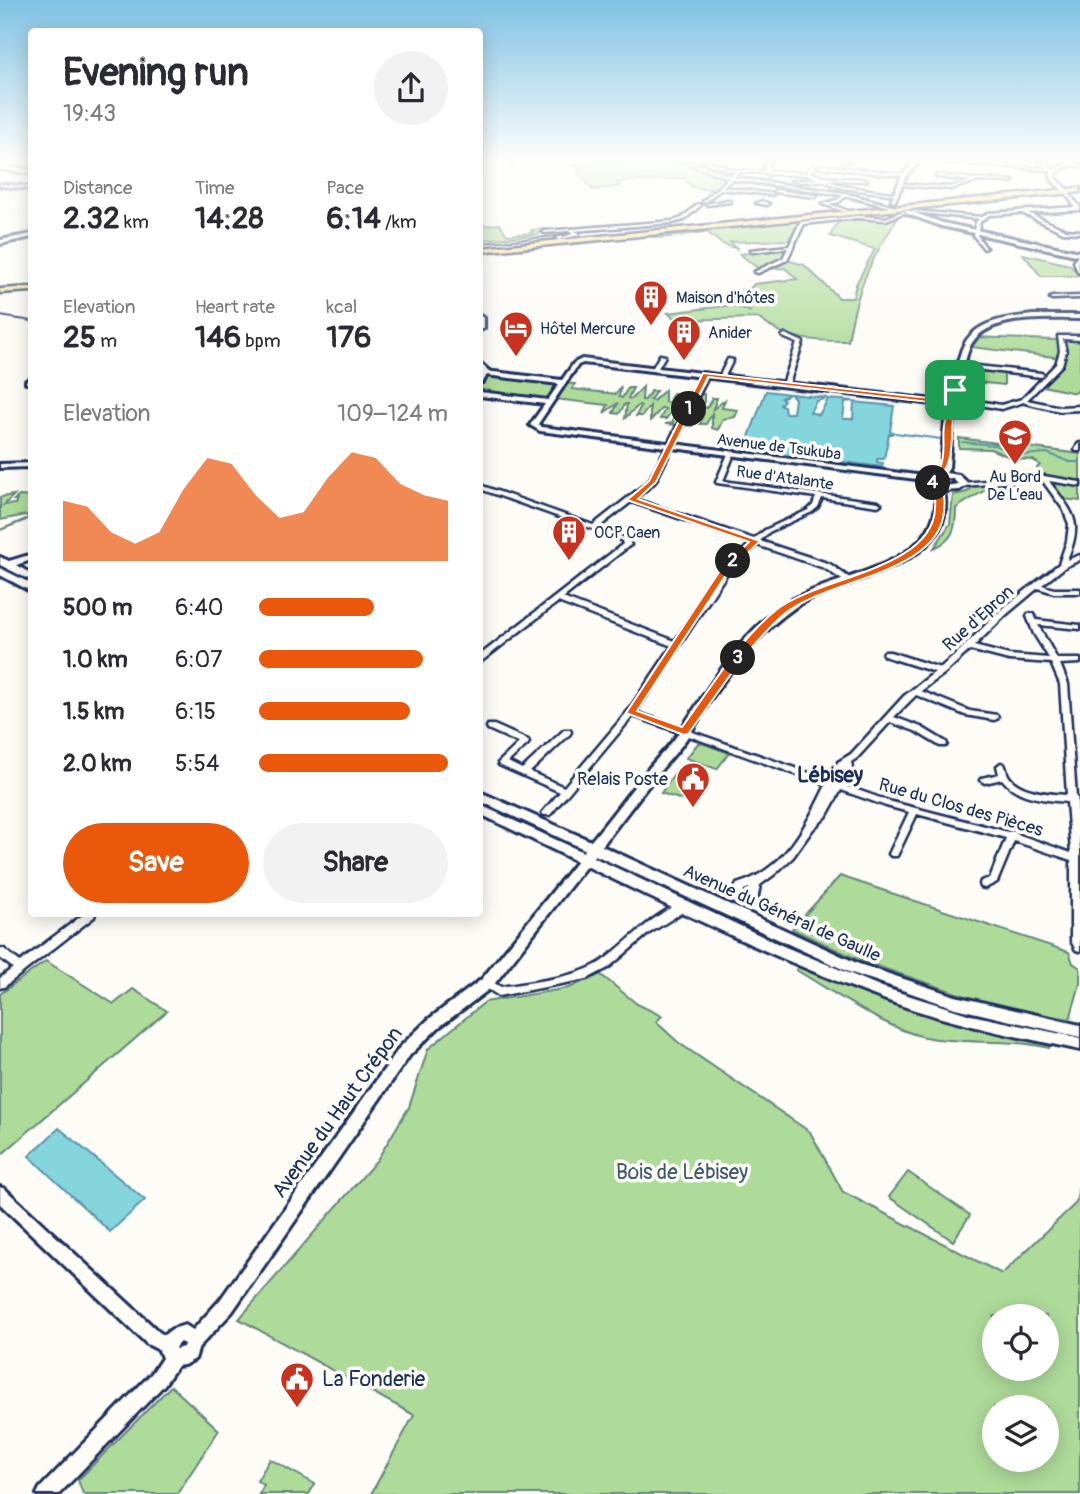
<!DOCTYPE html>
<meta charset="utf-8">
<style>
body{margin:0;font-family:Pangolin,sans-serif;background:#f2f2f3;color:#2b2b33;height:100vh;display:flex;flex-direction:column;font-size:26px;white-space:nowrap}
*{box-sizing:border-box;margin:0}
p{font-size:23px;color:#7c7c81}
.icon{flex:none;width:38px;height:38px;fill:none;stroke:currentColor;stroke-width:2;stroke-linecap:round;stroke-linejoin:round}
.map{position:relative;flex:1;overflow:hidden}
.panel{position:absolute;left:28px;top:28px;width:455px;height:889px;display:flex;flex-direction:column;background:#fff;border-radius:7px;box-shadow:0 4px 18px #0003}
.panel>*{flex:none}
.buttons{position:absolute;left:982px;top:1304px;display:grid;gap:14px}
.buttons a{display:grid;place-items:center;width:77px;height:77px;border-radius:50%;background:#fff;box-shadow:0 4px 18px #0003;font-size:35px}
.pin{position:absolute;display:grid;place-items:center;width:60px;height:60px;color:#fff;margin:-30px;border-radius:14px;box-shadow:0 4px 10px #0006}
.km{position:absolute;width:35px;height:35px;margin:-18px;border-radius:50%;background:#222;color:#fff;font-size:19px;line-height:35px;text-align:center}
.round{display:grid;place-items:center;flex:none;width:74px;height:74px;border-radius:37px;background:#f2f2f3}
.head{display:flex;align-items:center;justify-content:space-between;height:119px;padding:0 35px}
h1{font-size:38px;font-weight:700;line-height:52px}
.figures{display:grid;grid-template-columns:repeat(3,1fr);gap:10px;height:119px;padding:7px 35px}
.figures div{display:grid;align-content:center}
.figures b{font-size:30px;font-weight:700}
.figures small{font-size:19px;font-weight:400}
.figures p{font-size:19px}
.chart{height:196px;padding:14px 35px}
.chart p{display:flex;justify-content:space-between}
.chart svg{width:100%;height:126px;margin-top:7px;fill:#ea580c;opacity:.7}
.action{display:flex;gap:14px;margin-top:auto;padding:14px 35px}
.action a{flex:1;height:80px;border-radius:42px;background:#ea580c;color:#fff;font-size:28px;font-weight:700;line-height:80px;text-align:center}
.action a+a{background:#f2f2f3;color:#2b2b33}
ul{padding:0 35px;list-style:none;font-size:23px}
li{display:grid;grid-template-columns:112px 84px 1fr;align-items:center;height:52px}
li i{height:18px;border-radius:9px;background:#ea580c}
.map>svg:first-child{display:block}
</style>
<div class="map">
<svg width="1080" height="1494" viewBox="0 0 1080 1494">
<rect width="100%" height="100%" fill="#fdfcf7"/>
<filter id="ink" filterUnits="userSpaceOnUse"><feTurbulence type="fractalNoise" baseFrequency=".0143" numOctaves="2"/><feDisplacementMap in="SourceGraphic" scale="14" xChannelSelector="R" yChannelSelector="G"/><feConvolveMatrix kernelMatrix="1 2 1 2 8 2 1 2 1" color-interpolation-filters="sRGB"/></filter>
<g filter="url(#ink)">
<g fill="#aedb9a" stroke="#64857c" stroke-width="2" fill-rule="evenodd">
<path d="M594 161H681L726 179 714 190 694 188 683 178 617 182 620 186 593 190 572 165 595 164Z"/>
<path d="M857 218 897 219C869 263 857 288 848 341 814 341 786 341 758 318L677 320 668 313 733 305 751 312 738 303 757 300 742 290 751 288 754 284 797 279 785 268 766 269 787 260 804 265 839 298H853L856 284 875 249 830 236 839 220Z"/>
<path d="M797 221 800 223 788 240 730 242 738 249 722 244 707 232 662 238 648 236Z"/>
<path d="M500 224 507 235 533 233 531 230 544 229 537 235 480 240V226Z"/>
<path d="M784 249 783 259 759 269 740 254Z"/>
<path d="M1023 254 1070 265 1080 276H1041Z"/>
<path d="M974 337 1080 341V388L1075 393 1043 386 1062 358 971 347Z"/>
<path d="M967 368 1004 372V385L965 381Z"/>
<path d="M496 376 555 383 557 387 550 397 542 400 480 393V387L485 378Z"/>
<path d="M564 383 575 384 572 389 616 394 621 386 619 397 622 398 628 388H633L628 398 631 399 643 387 642 400H645L651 391H656L650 400 653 401 665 390V402L668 403 673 393 678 394 674 403 676 404 688 394 684 405 691 391 695 392 678 425 665 424 673 423V409L666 419H660L665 409 662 408 650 421V406L642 416H636L641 406 639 405 625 418 627 404H625L619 414 613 413 618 403 604 413 608 405 554 399Z"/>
<path d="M699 394H704V407L707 408 712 398H717L713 409 725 400 722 408 738 410 735 417 723 419 718 430 712 428V414L706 424H700L704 413H702L692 426 684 425Z"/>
<path d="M959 438 1080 454V501L1054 498 1037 468 1040 465 1033 460 1015 459 990 449 959 448Z"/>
<path d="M1010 482 1011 487 987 489 956 508C956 527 954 540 934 548L950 524 953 495 967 492 976 484Z"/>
<path d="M14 495 4 505 15 504 17 500H14L19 496 31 497V518L0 530 29 518 26 515 0 520V497Z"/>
<path d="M699 742 729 753 717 769 686 758Z"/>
<path d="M677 770 701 780 688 802 661 793Z"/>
<path d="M840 876 1069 952 1073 963 1080 968V984L1070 1019 995 1006 859 960 792 929Z"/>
<path d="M46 961 114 1004 133 989 167 1011 0 1156V994Z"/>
<path d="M799 966 840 984 854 986 951 1020 1049 1043V1048C1009 1038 966 1045 925 1037 886 1029 832 991 796 970Z"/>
<path d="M600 974 637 1004 662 1016 656 1022 679 1043 810 1132 843 1192 1002 1274 1076 1203 1080 1180V1494H371L414 1415 239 1319 377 1160 409 1107 428 1049 485 1002 569 988ZM994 1316H1046V1368H994ZM994 1407H1046V1460H994Z"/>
<path d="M908 1172 970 1215 953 1241 889 1197Z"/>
<path d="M171 1386 219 1430 177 1494H83L78 1480Z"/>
<path d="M270 1459 315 1484 309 1494H259L264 1485 257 1481Z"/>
</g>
<g fill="#84d5dc" stroke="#5a93aa" stroke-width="2">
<path d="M766 391 790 394 781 398 784 400 780 405 784 406 785 413H793L795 399 791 394 827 398 816 401 810 412 819 415 828 399 853 401 845 402 843 419H853L854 402 894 406 890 431 893 432 892 434H889L884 459H877V462L883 463 882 467 744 450Z"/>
<path d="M59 1128 145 1200 110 1232 29 1156Z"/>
</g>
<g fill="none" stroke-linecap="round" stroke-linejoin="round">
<g stroke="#5a93aa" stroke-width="2">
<path d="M895 433 941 439"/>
<path d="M962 442 994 445 1024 455 1047 453 1070 462H1080"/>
</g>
<g stroke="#1b2f5e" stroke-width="5">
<g id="minor">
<path d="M509 161H513V162L511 163Z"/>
<path d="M703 161H710L733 170 765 171 764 165 767 161H771L768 165 769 171 807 173V170L813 166 815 167 810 171C826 182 849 176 867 180L865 181 827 180 843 186 898 194 896 195 842 188 821 180 819 181 793 182 791 181 817 179 809 175 770 174 768 175 766 173 740 172 723 187 774 194 772 195 721 189 704 203 703 201 735 172Z"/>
<path d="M842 161H851L843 163Z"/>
<path d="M925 161H949L1051 169 1049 170Z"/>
<path d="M1069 163 1080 164V166L1068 165Z"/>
<path d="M820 165 904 174 906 175 904 176 819 167Z"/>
<path d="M936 175 977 179 1013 181 1011 182 979 181 950 189 898 185 900 184 950 187 972 181 937 177Z"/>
<path d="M775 190 815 195 817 196 815 197 774 192Z"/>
<path d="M1067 191 1080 207V210L1028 213 1066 230 1080 231V233L1063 232 1022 213 989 215 980 222 977 235 986 248 984 249 973 235 976 222 979 219 912 212 914 211 982 217 988 213 1075 207 1065 192Z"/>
<path d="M846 193 849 194 839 202 829 204 846 210V212L822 204 837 200Z"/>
<path d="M729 200 730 202 708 205 706 204Z"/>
<path d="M762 201 769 204 767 205 756 203Z"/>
<path d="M698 204 701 205 684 220 673 223 574 231 579 233V235L558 240 556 238 573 234 569 231 545 233 543 232 545 231 673 221 682 218Z"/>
<path d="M903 211 906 212 886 220 858 218 804 224 787 260 758 273 754 272 783 258 788 248 752 252 750 250 789 246 800 222 858 216 886 218Z"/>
<path d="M1078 255H1080L1078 262 1080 273 1078 272 1074 262Z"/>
<path d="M1080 296V298L1052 299 1050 298 1052 297Z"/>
<path d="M785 334 803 342 789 384 786 386 783 384 797 343 783 337 782 336Z"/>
<path d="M1058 336H1080V340L1063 339 1066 351 1062 365 1027 400 1060 407 1080 406V410L1060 411 1025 403 1024 402 1001 409 965 402 964 401 967 399 1001 405 1022 399 1056 364 1060 351Z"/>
<path d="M660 355 665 356 657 370H653L652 369Z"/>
<path d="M728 359 733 360 724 378H720L719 377Z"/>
<path d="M968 365 1041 373 1044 375 1041 377 966 368V366Z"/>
<path d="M706 373 709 375 655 482 635 499 754 539 765 530 808 510 813 505 816 497 717 483 716 482 728 454 731 452 734 454 723 481 878 502 881 504 878 506 822 498 818 507 812 512 769 532 760 541 830 564 851 579 847 581H844L824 568 757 545 728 572 636 712 829 780 838 762 851 754 904 696 935 672 884 656 883 654 884 652H890L940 668 953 657 1001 610 1059 564 1067 541 1069 524 1063 509 1042 480 964 486 962 485V483L1044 476 1080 482V486L1049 481C1058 494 1074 510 1075 526 1076 538 1071 549 1067 560L1080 555V560L1065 567 1042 585 1054 589H1080V593H1054L1038 588 1007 614 974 646 1009 655 1049 658 1034 634 1027 616 1028 614H1034L1036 620 1080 625V629L1038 625 1057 659H1080V663L1060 664 1068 684 1076 797 1078 799 1077 801 1080 849V951L1076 950 1071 941V860L1014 841 997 882 985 888 981 887 980 884 981 881 990 878 1006 838 917 814 897 856H891L889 854 909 812 886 806 841 790 826 817 813 829 793 857 775 874 760 885 757 901 745 903 735 899 733 892 737 884C785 870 806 826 826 785L633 716 550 815H544L542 813 560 792 499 765 498 763 519 743 488 729 487 727 488 725H494L528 740 529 742 528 744 508 762 522 769 564 730H570L571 732 570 734 530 772 564 787 628 711 672 646 558 602 483 660H480V655L623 544 622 541 610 535 480 489V485L593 525 649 481 703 375ZM631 502 751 543 722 569 675 641 563 598 629 546 631 545 627 539 599 527ZM970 650 1009 660 1051 663 1060 684 1067 795C1050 794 1018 792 1008 775 1006 771 1006 768 1004 764L1001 763 997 766 999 774 982 778 980 780 985 783 1002 779C1017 798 1045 800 1067 802L1071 853 1017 834 1015 832 1012 831 1008 832 892 802 843 785 852 767 851 762 857 758 890 722 915 731 940 746H946L947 744 946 742 921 727 894 717 916 695 965 715 994 720 997 719 998 717 997 715 970 711 921 691 945 673ZM749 888 748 895 743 894 744 890Z"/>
<path d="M1080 443V451H1076L1075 450 1078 444Z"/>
<path d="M685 901 689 902 690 905 689 908 648 934 608 968 587 979 499 996 483 986 482 983 483 980 487 979 501 987C530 982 577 978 601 962 629 942 652 914 685 901Z"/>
<path d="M84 914H95L94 917 4 987 0 988V978L13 968 0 958V948L4 949 20 962Z"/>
</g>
</g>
<g stroke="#1b2f5e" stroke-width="6">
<g id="tertiary">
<path d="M682 161H689L736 178 844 193 899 208 897 209 844 195 735 180Z"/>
<path d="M916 161H921L906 176 895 201 891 202 902 175Z"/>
<path d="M1039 161H1044L1054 170 1071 161H1077L1055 173 1056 179 1069 191V193H1065L1052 180 1050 171Z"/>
<path d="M0 184 32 187V189L0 186Z"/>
<path d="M32 234V237L0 244V240Z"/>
<path d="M582 359 942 401 945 403 942 405 583 363 578 365 538 424 542 427 924 476 933 475 937 477 924 480 540 431 530 425 545 404 480 396V392L548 400 559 384 485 375 482 373 485 371 562 380 574 363Z"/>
<path d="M32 378V383H26V381Z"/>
<path d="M32 463V467L0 468V464Z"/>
<path d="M586 854 590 855 592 858 590 861 492 987 439 1027 410 1055 232 1312 199 1347 195 1359 184 1365 177 1366 164 1385 59 1494H37L40 1488 152 1373 162 1358 159 1350 147 1344 0 1204V1187L5 1189 159 1332 164 1335 172 1329 185 1325 193 1330 220 1300 400 1047 429 1019 482 979 582 855ZM180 1342 184 1344 183 1347 175 1349 176 1346Z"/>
</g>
</g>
<g stroke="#1b2f5e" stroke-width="6">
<g id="secondary">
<path d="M0 165 32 170V174L0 169Z"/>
<path d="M907 210 943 223 1080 252V256L941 226 905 213Z"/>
<path d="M1033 315H1080V319C1048 319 983 313 969 349 963 364 963 381 955 396L973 404 970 410 956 414 953 417 949 467 946 473 959 475 969 484 959 490 944 491C959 569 839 576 794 608 761 631 735 664 712 697 703 712 694 728 684 742 677 752 668 761 660 771 640 796 621 821 602 846L859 964 955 996 1080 1025V1037L955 1008 849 972 595 855 593 857 783 946 882 987 971 1015 1080 1038V1050C1009 1035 938 1021 870 994 736 943 609 876 480 814V805L583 852 584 849 480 801V792L591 841C611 817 630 791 650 767 659 756 670 746 678 734 710 687 739 632 790 601 831 576 916 570 933 519 938 503 938 494 927 480L937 473 941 467 946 409 937 402 940 398 946 397C954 384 956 369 960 355 969 321 1004 318 1033 315ZM955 401 964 405V406L950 405 946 402ZM942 478 953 479 958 484 945 486 937 481Z"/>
<path d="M480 316 484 318V328L480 330Z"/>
<path d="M480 363 489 371 483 382H480Z"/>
<path d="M32 554V560L16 565 32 574V581L0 565V557L9 561Z"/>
<path d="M0 568 32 584V592L0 575Z"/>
</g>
</g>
<g stroke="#1b2f5e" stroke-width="5">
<g id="primary">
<path d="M1080 188V192L480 252V248Z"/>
<path d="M32 287V291L0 293V289Z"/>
</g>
</g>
<use href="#minor" fill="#fdfcf7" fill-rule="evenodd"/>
<use href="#tertiary" fill="#fdfcf7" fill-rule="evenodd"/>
<use href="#secondary" fill="#fdfcf7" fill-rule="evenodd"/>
<use href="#primary" fill="#fadf96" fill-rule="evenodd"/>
<g stroke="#1b2f5e" stroke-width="2">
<path d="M480 243 567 235"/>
<path d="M0 316 32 321"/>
</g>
</g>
</g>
<linearGradient id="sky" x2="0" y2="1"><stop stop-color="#80c1e3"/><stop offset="0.43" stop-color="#fefefb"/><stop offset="1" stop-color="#fefefb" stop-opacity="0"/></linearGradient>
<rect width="1080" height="371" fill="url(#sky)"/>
<path fill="#ea580c" stroke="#fff" stroke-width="2" fill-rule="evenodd" d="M703 373 929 398 947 396 955 388 973 406 953 416C951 438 955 467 936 480 945 491 945 496 944 510 941 575 823 579 782 616 744 650 718 694 688 734L684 735 626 713 721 569 749 542 627 500 649 481ZM708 377 929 402 952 399 955 395 964 405C930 416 951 443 940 468 938 473 931 476 927 480 935 491 936 495 935 509 932 570 817 577 776 610 738 641 711 688 682 727L637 711 728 572 760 541 638 499 656 482Z"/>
<defs>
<g id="building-pin" transform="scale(1.75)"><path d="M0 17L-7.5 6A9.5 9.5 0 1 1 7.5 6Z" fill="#c8321e" stroke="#fdfcf7"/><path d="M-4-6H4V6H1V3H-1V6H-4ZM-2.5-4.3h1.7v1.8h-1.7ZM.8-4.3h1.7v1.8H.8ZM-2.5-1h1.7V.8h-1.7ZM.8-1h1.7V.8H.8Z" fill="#fff"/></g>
<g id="hotel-pin" transform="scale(1.75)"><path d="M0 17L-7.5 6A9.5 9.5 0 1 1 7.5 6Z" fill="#c8321e" stroke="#fdfcf7"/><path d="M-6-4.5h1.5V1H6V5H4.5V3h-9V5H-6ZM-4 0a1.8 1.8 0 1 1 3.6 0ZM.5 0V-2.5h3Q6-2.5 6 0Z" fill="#fff"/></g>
<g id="school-pin" transform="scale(1.75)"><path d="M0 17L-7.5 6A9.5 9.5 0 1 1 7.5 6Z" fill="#c8321e" stroke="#fdfcf7"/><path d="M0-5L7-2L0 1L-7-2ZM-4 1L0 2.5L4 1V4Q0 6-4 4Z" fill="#fff"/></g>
<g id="civic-pin" transform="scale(1.75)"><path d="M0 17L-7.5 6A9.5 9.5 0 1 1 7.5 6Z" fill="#c8321e" stroke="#fdfcf7"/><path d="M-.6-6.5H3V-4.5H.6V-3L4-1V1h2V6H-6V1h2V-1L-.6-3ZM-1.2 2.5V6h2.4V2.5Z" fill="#fff"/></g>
</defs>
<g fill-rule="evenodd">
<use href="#building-pin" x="651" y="297"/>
<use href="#hotel-pin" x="516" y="328"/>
<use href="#building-pin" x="684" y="332"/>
<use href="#school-pin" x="1015" y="436"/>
<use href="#building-pin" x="569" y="532"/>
<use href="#civic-pin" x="693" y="779"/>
<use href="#civic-pin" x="297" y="1379"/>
</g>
<g text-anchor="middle" stroke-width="7" stroke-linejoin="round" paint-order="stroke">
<g font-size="16" fill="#1b2f5e" stroke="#fdfcf7" text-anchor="start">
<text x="676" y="303">Maison d'hôtes</text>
<text x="540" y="334">Hôtel Mercure</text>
<text x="708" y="338">Anider</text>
<text x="1015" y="482" text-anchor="middle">Au Bord<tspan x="1015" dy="18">De L’eau</tspan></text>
<text x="594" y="538">OCP Caen</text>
</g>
<g font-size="16" fill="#1b2f5e" stroke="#fdfcf7">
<text transform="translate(779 446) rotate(7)" y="6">Avenue de Tsukuba</text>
<text transform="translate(785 477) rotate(8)" y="6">Rue d'Atalante</text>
</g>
<g font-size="18" fill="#1b2f5e" stroke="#fdfcf7">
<text transform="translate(978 618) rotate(-42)" y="6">Rue d'Epron</text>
<text transform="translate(961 807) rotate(16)" y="6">Rue du Clos des Pièces</text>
<text transform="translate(782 913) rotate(24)" y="6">Avenue du Général de Gaulle</text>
</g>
<g font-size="18" fill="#1b2f5e" stroke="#fdfcf7" text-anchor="end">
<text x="668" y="785">Relais Poste</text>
</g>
<g font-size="21" font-weight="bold" fill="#1b2f5e" stroke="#fdfcf7">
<text x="830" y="782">Lébisey</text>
</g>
<g font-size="21" fill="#1b2f5e" stroke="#fdfcf7">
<text transform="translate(337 1112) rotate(-54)" y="7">Avenue du Haut Crépon</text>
</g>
<g font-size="21" fill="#405a6d" stroke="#fdfcf7">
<text x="682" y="1179">Bois de Lébisey</text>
</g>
<g font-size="21" fill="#1b2f5e" stroke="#fdfcf7" text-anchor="start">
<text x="322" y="1386">La Fonderie</text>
</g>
</g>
</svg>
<div class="buttons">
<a><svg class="icon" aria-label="locate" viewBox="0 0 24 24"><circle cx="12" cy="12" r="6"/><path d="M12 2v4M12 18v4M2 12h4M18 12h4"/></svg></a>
<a><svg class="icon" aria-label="layers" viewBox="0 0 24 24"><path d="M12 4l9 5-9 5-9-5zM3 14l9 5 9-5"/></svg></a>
</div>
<div class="pin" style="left:955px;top:390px;background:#1e9e55"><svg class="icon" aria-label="arrive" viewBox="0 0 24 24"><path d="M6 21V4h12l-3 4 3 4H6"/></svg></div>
<b class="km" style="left:689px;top:409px">1</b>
<b class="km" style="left:733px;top:561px">2</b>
<b class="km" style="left:738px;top:658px">3</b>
<b class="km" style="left:933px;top:483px">4</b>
<section class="panel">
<div class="head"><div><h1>Evening run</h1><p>19:43</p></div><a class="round"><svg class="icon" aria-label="share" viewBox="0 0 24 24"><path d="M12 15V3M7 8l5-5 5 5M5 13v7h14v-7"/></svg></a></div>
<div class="figures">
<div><p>Distance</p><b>2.32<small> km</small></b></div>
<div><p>Time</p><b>14:28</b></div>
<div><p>Pace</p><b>6:14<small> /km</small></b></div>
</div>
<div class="figures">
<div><p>Elevation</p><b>25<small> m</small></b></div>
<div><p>Heart rate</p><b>146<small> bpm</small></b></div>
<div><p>kcal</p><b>176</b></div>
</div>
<div class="chart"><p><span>Elevation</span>109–124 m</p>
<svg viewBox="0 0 160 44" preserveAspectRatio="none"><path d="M0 44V23L10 25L20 34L30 38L40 34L50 19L60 8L70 10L80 21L90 29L100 27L110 15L120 6L130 8L140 17L150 21L160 23V44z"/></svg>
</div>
<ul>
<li><b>500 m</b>6:40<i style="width:61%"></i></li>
<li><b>1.0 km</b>6:07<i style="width:87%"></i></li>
<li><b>1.5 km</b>6:15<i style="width:80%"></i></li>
<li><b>2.0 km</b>5:54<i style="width:100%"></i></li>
</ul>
<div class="action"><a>Save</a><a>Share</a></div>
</section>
</div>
